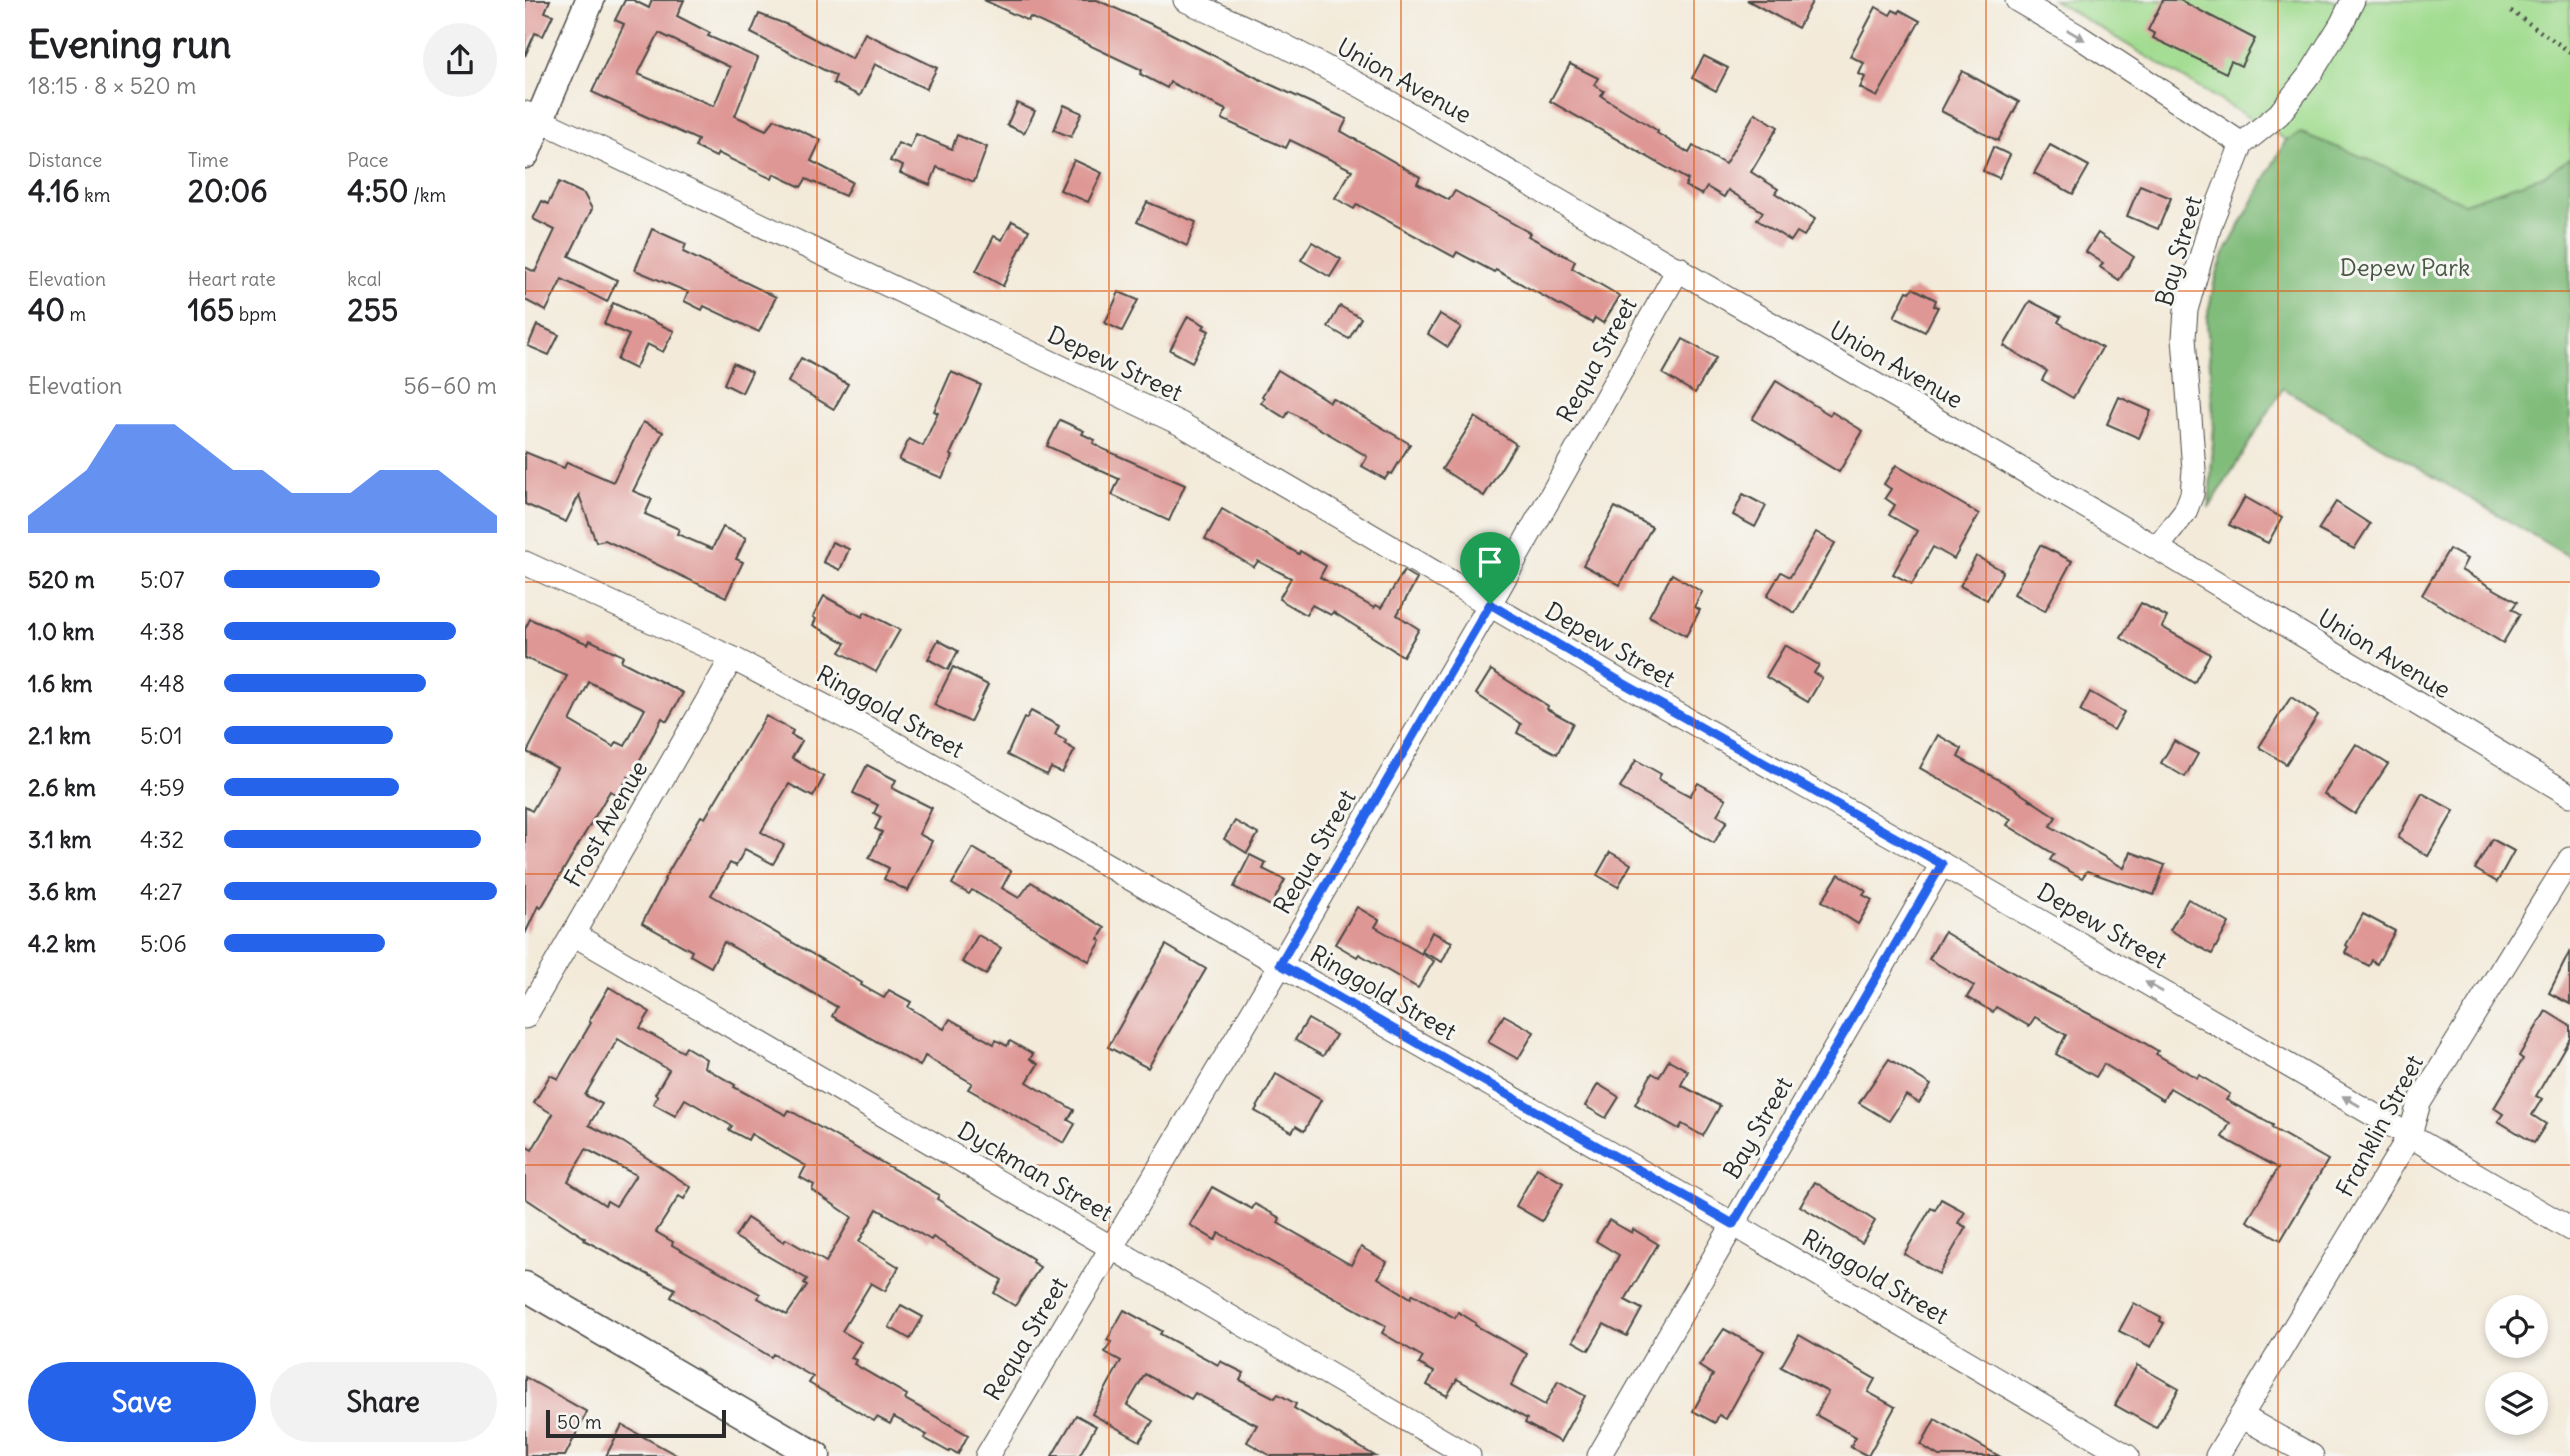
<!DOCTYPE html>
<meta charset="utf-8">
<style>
body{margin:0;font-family:Delius,sans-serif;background:#f2f2f2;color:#202124;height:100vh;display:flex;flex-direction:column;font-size:26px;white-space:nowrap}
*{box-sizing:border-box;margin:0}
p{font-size:23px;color:#757577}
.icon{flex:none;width:38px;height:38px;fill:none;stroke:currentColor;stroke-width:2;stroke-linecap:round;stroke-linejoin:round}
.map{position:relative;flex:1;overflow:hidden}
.details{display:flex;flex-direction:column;background:#fff;width:525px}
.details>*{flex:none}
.tools{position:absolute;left:1960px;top:1295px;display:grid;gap:14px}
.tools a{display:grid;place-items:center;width:63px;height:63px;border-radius:50%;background:#fff;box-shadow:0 4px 10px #0003;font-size:35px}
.scale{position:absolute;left:21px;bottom:18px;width:180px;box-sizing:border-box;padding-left:7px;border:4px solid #2b2b2b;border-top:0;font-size:19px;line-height:24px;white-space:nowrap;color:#2b2b2b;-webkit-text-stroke:5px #f6f6f2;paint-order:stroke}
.pin{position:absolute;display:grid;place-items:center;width:60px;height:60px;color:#fff;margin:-72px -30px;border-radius:50% 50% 50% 0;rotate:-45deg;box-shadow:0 0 7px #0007}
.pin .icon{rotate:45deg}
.round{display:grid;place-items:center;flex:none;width:74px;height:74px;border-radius:37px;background:#f2f2f2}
.overview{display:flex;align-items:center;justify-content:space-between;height:119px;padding:0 28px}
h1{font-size:38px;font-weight:700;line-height:52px}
.stats{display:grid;grid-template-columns:repeat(3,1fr);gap:10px;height:119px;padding:7px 28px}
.stats div{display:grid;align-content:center}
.stats b{font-size:30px;font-weight:700}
.stats small{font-size:19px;font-weight:400}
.stats p{font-size:19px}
.chart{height:196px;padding:14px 28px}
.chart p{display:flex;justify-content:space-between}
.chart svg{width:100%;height:126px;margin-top:7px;fill:#2563eb;opacity:.7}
.primary-button{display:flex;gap:14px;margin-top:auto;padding:14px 28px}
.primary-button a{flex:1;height:80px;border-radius:42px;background:#2563eb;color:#fff;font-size:28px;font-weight:700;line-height:80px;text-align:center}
.primary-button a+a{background:#f2f2f2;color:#202124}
ul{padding:0 28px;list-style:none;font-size:23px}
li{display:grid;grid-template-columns:112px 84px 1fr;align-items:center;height:52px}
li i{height:18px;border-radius:9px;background:#2563eb}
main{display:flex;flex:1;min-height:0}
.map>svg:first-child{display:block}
</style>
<main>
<section class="details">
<div class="overview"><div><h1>Evening run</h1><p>18:15 · 8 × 520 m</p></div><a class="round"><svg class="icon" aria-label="share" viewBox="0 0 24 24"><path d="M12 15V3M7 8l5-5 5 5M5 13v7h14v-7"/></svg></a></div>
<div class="stats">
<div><p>Distance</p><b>4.16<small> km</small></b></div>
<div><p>Time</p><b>20:06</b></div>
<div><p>Pace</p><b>4:50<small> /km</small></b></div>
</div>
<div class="stats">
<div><p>Elevation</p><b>40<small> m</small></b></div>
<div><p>Heart rate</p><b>165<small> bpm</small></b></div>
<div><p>kcal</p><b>255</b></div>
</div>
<div class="chart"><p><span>Elevation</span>56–60 m</p>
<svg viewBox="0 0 160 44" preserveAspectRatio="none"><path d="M0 44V38L10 30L20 22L30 6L40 6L50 6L60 14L70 22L80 22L90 30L100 30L110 30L120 22L130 22L140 22L150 30L160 38V44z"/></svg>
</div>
<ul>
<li><b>520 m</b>5:07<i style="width:57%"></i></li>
<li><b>1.0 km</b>4:38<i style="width:85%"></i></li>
<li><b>1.6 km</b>4:48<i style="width:74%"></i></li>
<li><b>2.1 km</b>5:01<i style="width:62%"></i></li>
<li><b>2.6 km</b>4:59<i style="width:64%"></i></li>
<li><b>3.1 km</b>4:32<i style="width:94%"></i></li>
<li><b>3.6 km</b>4:27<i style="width:100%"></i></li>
<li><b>4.2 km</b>5:06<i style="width:59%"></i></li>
</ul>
<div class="primary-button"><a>Save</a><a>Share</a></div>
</section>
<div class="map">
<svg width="2045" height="1456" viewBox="0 0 2045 1456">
<rect width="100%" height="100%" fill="#f6f6f2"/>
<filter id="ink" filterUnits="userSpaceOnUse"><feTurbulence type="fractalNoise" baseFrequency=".0143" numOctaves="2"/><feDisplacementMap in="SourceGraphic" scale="14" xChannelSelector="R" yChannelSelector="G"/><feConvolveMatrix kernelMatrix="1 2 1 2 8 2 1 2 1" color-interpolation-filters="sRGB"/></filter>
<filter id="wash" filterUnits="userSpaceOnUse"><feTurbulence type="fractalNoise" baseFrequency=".00686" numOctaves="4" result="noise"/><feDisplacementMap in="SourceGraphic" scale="28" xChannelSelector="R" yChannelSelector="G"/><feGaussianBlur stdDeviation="1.57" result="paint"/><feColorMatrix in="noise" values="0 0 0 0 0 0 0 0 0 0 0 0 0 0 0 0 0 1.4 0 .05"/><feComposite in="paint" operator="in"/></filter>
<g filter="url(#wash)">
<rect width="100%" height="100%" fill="#f3ead9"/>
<path fill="#a1dc90" stroke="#66845e" stroke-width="2" d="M1528 0H2045V557L1758 388 1684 508 1689 427 1682 319 1689 284 1698 257 1761 140Z"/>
<path fill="#80bc7a" stroke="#567452" stroke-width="2" d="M1776 133 1845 160 1939 203 2018 176 2045 158V557L1758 388 1684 508 1689 427 1682 319 1689 284 1698 257 1761 140Z"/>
<g id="blocks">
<g fill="#de9794" fill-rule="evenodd">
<path d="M0 0H25L20 12 28 15 18 36 10 33 0 56Z"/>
<path d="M100 0H108L124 8 127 0H159L152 16 185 33 183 36 233 58 210 116 241 130 250 119 296 140 286 161 327 182 320 196 281 179 276 187 249 174 247 179 193 153 191 157 170 147 173 140 67 92 99 24 90 20ZM134 33 205 67 189 106 113 74Z"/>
<path d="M459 0H572L637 29 742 83 822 119 816 131 895 177 892 183 924 200 930 191 1005 233 1003 236 1050 261 1047 268 1095 296 1078 323 1070 318 1067 323 971 270 969 272 932 252 929 257 832 204 829 209 810 198 827 170 765 140 761 148 697 119 701 110 645 82 642 88 615 74 617 70 505 17 503 21Z"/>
<path d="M1222 0H1288L1273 28Z"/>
<path d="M1638 0H1655L1730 39 1716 66 1706 61 1701 73 1628 38 1630 34 1623 30Z"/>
<path d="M1351 7 1365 15 1368 10 1374 13 1375 10 1395 21 1352 97 1335 88 1340 77 1334 74 1339 63 1325 56Z"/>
<path d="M234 14 263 25 327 59 340 33 412 68 401 89 350 64 335 96 308 83 311 76 226 33Z"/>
<path d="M1179 56 1203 68 1191 91 1167 78Z"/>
<path d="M1045 64 1073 78 1069 85 1079 91 1076 96 1133 131 1132 133 1164 153 1168 146 1200 164 1230 113 1253 127 1226 172 1253 189 1250 193 1290 219 1279 236 1272 232 1266 241 1232 220 1238 212 1203 190 1199 197 1182 187 1177 195 1160 186 1163 180 1025 101Z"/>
<path d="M1437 71 1494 102 1473 141 1416 111Z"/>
<path d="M492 103 510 111 499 133 482 125Z"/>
<path d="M539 105 557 113 546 137 529 130Z"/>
<path d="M391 134 427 149 432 135 462 147 449 182 412 167 405 185 375 173 378 166 365 161 373 143 385 148Z"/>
<path d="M1525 145 1564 166 1548 194 1509 173Z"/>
<path d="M1468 147 1485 155 1474 178 1458 171Z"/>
<path d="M549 160 577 173 563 202 535 190Z"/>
<path d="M34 182 59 194 67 209 44 256 92 280 82 302 37 279 21 311 0 300V267L10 272 30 230 8 219 17 201 23 204Z"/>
<path d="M1615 185 1646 198 1633 229 1602 216Z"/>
<path d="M622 202 671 222 662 246 612 222Z"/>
<path d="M487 221 504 230 478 286 451 271 469 236 477 240Z"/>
<path d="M127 229 161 244 158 252 251 297 234 332 179 306 177 310 159 301 163 292 110 270Z"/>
<path d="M1573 233 1609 257 1594 280 1575 267 1578 263 1561 252Z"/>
<path d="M787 242 816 259 805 277 776 260Z"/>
<path d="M1388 288 1411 300 1409 306 1413 307 1400 332 1369 317 1382 291 1385 292Z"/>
<path d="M594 292 613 300 597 331 580 323Z"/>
<path d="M1505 301 1536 317 1533 322 1577 348 1548 398 1517 380 1522 371 1479 346Z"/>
<path d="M88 303 149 331 138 352 122 344 110 369 92 360 104 335 79 324Z"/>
<path d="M815 306 836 318 824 339 803 327Z"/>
<path d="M915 314 936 327 923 347 903 334Z"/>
<path d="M663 316 680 325 678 328 684 331 667 362 645 350Z"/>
<path d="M12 325 34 335 24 355 3 346Z"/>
<path d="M1158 339 1191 358 1170 393 1138 374Z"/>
<path d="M276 358 323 384 309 409 263 382Z"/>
<path d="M208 363 227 372 217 393 199 384Z"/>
<path d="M753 370 805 402 807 398 885 444 867 474 864 473 860 479 837 466 842 457 840 455 764 411 760 418 736 403 739 398 737 396Z"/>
<path d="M426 372 456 385 425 455 428 456 417 478 374 460 384 439 398 446 413 413 409 411Z"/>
<path d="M1251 381 1305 415 1307 412 1338 431 1314 472 1227 419Z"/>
<path d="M1594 397 1626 411 1614 438 1582 424Z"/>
<path d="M950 417 991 444 959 496 917 469Z"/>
<path d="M535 420 559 431 557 434 570 440 568 443 578 449 660 485 644 521 587 495 594 479 522 446Z"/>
<path d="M118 422 138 432 108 491 127 499 120 514 154 529 152 534 187 549 198 527 221 538 211 559 218 562 201 597 80 540 71 542 54 495 41 522 0 504V452L39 468 42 462 88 482Z"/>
<path d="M1371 465 1454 514 1429 559 1408 547 1387 584 1368 574 1392 531 1364 515 1370 505 1360 498 1366 489 1359 484Z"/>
<path d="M1218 494 1241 506 1230 527 1208 515Z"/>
<path d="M1720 497 1757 518 1743 543 1704 525Z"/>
<path d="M1811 502 1845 524 1829 549 1793 530Z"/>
<path d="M1090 507 1127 527 1095 585 1058 565Z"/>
<path d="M697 509 774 554 775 551 801 566 795 577 849 608 851 605 856 608 879 571 892 579 872 615 894 629 878 656 808 612 806 615 787 605 781 615 754 599 766 578 733 561 729 567 680 539Z"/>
<path d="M1291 532 1310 543 1270 613 1242 596 1256 572 1265 577Z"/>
<path d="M307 542 324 549 315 570 298 562Z"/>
<path d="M1515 545 1547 561 1520 611 1489 594Z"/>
<path d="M1924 549 1942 559 1936 570 1992 602 1987 609 1995 614 1978 643 1897 595Z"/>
<path d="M1451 556 1478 571 1462 600 1435 586Z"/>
<path d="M1147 574 1177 592 1169 607 1175 610 1161 636 1124 616Z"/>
<path d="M299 596 337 617 340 612 375 630 351 672 315 652 321 643 288 625 291 619 288 617Z"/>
<path d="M1616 603 1642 617 1637 627 1685 654 1669 683 1596 638Z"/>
<path d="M5 619 63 644 65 640 98 656 96 661 158 693 142 721 137 718 105 779 103 777 93 795 85 791 16 908 13 906 0 934V807L7 811 32 768 2 752 42 676 0 658V629ZM64 682 120 709 100 746 92 742 89 747 45 721Z"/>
<path d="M413 640 433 651 423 670 403 659Z"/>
<path d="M1260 645 1294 665 1289 673 1297 678 1283 702 1241 677Z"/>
<path d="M428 667 463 685 445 722 409 705Z"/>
<path d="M966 670 1023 706 1022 709 1048 723 1032 754 992 733 996 724 951 694Z"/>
<path d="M1565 692 1599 712 1589 730 1555 711Z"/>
<path d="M1766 697 1793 715 1761 764 1734 747Z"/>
<path d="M506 711 534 726 530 735 541 741 540 744 550 750 537 773 526 768 522 775 482 755 499 718 501 719Z"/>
<path d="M241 716 268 731 266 735 277 741 267 758 299 777 288 797 264 784 236 832 259 845 248 864 220 849 211 866 205 863 186 895 337 983 336 985 359 998 364 990 386 1002 383 1007 419 1029 425 1019 469 1044 471 1040 482 1046 485 1041 508 1054 505 1059 513 1064 502 1082 549 1110 543 1120 550 1124 539 1143 443 1089 447 1083 400 1056 395 1066 307 1016 312 1007 199 942 186 967 165 955 167 951 117 923 140 880 139 879 176 816 180 818Z"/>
<path d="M1413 735 1437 749 1433 757 1483 785 1531 817 1525 826 1599 868 1606 852 1640 865 1629 895 1562 871 1557 878 1525 860 1529 854 1482 825 1486 819 1395 768Z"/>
<path d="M1649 741 1673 754 1660 777 1636 763Z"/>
<path d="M1831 744 1863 764 1830 814 1799 794Z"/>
<path d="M1111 760 1136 774 1133 779 1165 796 1173 783 1201 799 1192 815 1202 821 1189 843 1095 788Z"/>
<path d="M342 765 371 780 367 788 407 808 394 834 407 841 383 891 359 879 364 868 344 858 357 832 350 829 356 817 349 813 353 805 328 793Z"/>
<path d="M1897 793 1929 811 1903 856 1873 838Z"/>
<path d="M710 821 733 834 722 853 699 839Z"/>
<path d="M1967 839 1989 851 1972 882 1950 869Z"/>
<path d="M448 848 486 871 477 888 494 898 506 882 580 928 573 939 576 941 564 961 447 890 444 894 427 884Z"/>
<path d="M1085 852 1106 864 1093 887 1072 875Z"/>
<path d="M725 855 741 863 738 869 760 880 746 906 709 887Z"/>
<path d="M1314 874 1341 891 1338 895 1347 900 1333 924 1297 901Z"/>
<path d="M1663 899 1704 923 1687 954 1645 930Z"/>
<path d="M832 907 854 920 850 927 909 961 893 988 834 954 832 957 810 944Z"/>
<path d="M1838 914 1870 931 1852 964 1847 960 1844 966 1820 953 1823 947 1821 945Z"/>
<path d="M907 932 927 942 917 962 897 952Z"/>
<path d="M1419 932 1514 988 1609 1037 1633 1051 1631 1054 1672 1078 1674 1075 1705 1094 1701 1100 1748 1125 1747 1128 1803 1160 1756 1240 1722 1221 1753 1168 1697 1137 1705 1123 1645 1088 1638 1100 1579 1064 1571 1077 1531 1054 1541 1035 1510 1017 1504 1026 1471 1007 1468 1012 1442 997 1449 986 1404 959Z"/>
<path d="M453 935 476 948 461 975 437 962Z"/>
<path d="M641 945 681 969 623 1068 583 1047Z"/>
<path d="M2045 951V1004L2024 993Z"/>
<path d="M84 987 125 1012 115 1028 158 1052 161 1047 181 1059 179 1067 210 1085 209 1087 261 1115 264 1110 414 1195 412 1199 508 1259 507 1262 515 1267 490 1306 469 1293 477 1280 408 1237 406 1240 352 1209 334 1242 374 1267 360 1291 346 1283 317 1331 336 1342 326 1358 331 1360 329 1364 382 1395 380 1399 443 1435 433 1454 426 1450 424 1452 399 1438 402 1435 369 1417 365 1424 352 1417 349 1421 306 1396 284 1383 288 1377 248 1354 246 1357 146 1297 150 1289 59 1240 60 1238 0 1198V1146L7 1150 28 1114 9 1103 25 1075 33 1079 66 1023 64 1021ZM93 1039 144 1070 130 1094 133 1096 128 1104 150 1116 160 1099 207 1126 204 1130 223 1140 226 1134 281 1166 275 1177 289 1185 287 1190 327 1217 301 1262 261 1239 259 1242 222 1218 210 1237 282 1279 279 1283 282 1285 262 1315 233 1298 235 1294 147 1245 148 1242 131 1232 154 1196 159 1199 166 1187 98 1142 64 1125 77 1104 60 1095ZM61 1149 111 1175 91 1206 82 1201 80 1205 43 1181Z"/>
<path d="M2021 1011 2045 1026V1038L2011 1096 2017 1099 2007 1115 2021 1124 2009 1143 1973 1121 1978 1114 1969 1108 1998 1059 1994 1056Z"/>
<path d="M979 1015 1009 1032 993 1059 963 1042Z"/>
<path d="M783 1019 811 1035 798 1056 770 1040Z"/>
<path d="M1364 1059 1406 1085 1394 1103 1381 1095 1364 1121 1334 1103Z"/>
<path d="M1144 1060 1163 1071 1156 1085 1195 1106 1178 1136 1157 1124 1154 1129 1110 1104 1127 1073 1134 1077Z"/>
<path d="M751 1074 796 1100 779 1131 771 1126 767 1132 730 1111Z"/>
<path d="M1073 1084 1094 1097 1081 1118 1060 1106Z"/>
<path d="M1012 1168 1038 1183 1017 1221 991 1206Z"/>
<path d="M1290 1182 1350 1221 1337 1243 1275 1206Z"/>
<path d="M687 1187 727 1209 730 1204 755 1218 753 1223 826 1265 836 1247 862 1262 853 1278 886 1298 888 1294 930 1318 933 1312 951 1323 950 1325 1002 1354 986 1386 1020 1405 1033 1381 1060 1396 1035 1442 1000 1423 1002 1419 932 1379 922 1396 902 1385 909 1372 894 1364 898 1357 857 1333 861 1326 694 1233 690 1240 665 1225Z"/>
<path d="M1416 1199 1440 1212 1433 1223 1441 1227 1414 1274 1379 1254 1406 1208 1410 1210Z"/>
<path d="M1084 1220 1107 1233 1108 1229 1133 1244 1100 1300 1117 1309 1102 1336 1079 1324 1064 1350 1048 1341 1094 1255 1071 1241Z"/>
<path d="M1609 1303 1636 1318 1635 1321 1639 1323 1626 1347 1594 1331Z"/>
<path d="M376 1305 398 1317 385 1339 364 1327Z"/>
<path d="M599 1310 637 1331 635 1334 693 1365 695 1361 719 1373 715 1380 750 1398 753 1394 771 1404 769 1408 850 1456H746L722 1442 732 1425 670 1393 666 1399 620 1374 602 1405 628 1421 615 1441 567 1414 596 1361 580 1352 586 1342 582 1340Z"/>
<path d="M1199 1329 1239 1351 1201 1419 1194 1415 1190 1423 1168 1411 1188 1375 1174 1366Z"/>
<path d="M1274 1335 1350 1379 1343 1392 1370 1407 1343 1456 1325 1447 1331 1437 1291 1415 1303 1392 1256 1367Z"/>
<path d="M1612 1365 1654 1389 1631 1428 1590 1405Z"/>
<path d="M0 1377 62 1412 40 1456H0Z"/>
<path d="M551 1415 571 1426 554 1456H527Z"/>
<path d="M1410 1419 1474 1456H1414L1396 1445Z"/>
<path d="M97 1425 153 1456H81Z"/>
</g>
</g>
</g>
<g filter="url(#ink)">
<use href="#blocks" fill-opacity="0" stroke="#494845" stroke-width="2"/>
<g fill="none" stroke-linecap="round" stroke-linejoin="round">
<g stroke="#494845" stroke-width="25">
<g id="minor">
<path d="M660 0 756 44 838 87 1632 548 2045 795"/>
<path d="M1492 0 1553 36 1717 144"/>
<path d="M0 113 656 424 1098 683 1417 864 2045 1229"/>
<path d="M1632 548 1660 512 1667 494 1669 470 1659 338 1661 310 1686 222 1717 144 1754 114 1786 73 1817 23 1828 0"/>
<path d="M0 563 207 658 357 736 1208 1224 1602 1456"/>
<path d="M48 934 944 1456"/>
<path d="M0 1017 207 658"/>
<path d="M1716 1416 1787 1456"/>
<path d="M462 1456 756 964 965 604 1154 268"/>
<path d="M1074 1456 1417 864"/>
<path d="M1692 1456 1885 1135 1894 1103 2045 859"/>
</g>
</g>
<g stroke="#494845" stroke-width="31">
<g id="tertiary">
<path d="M0 154 65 0"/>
<path d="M0 1286 291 1456"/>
</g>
</g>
<path stroke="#494845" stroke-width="4.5" stroke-dasharray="2 5" stroke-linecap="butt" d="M1986 11 2045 52"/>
<use href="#minor" stroke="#fff" stroke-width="23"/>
<use href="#tertiary" stroke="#fff" stroke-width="28"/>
</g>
<defs><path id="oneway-solid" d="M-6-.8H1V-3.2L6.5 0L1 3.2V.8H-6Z" transform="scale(1.75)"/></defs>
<g fill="#a0a0a0">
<use href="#oneway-solid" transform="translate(1551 35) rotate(31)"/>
<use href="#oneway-solid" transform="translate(1629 987) rotate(-150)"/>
<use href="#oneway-solid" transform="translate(1826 1101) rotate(-150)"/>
</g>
</g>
<g fill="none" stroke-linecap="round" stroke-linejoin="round" filter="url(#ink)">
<g stroke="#fff" stroke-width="14">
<path id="route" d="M965 604 1098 683 1417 864 1208 1224 755 964Z"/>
</g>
<use href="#route" stroke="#2563eb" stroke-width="9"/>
</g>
<path fill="none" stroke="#df570e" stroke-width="2" stroke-opacity="0.55" d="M292 0V1456M584 0V1456M876 0V1456M1169 0V1456M1461 0V1456M1753 0V1456M0 291H2045M0 582H2045M0 874H2045M0 1165H2045"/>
<g text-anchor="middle" stroke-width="6" stroke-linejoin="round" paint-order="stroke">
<g font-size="24" fill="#2b2b2b" stroke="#f6f6f2">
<text transform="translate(879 81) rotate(29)" y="8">Union Avenue</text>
<text transform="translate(1654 251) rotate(-74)" y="8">Bay Street</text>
<text transform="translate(1072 360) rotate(-61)" y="8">Requa Street</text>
<text transform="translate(590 364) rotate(25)" y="8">Depew Street</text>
<text transform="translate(1371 365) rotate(30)" y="8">Union Avenue</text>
<text transform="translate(1085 645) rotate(30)" y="8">Depew Street</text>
<text transform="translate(1859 654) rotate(31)" y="8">Union Avenue</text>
<text transform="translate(365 712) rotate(29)" y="8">Ringgold Street</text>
<text transform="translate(81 824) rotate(-60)" y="8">Frost Avenue</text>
<text transform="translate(790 852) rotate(-60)" y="8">Requa Street</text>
<text transform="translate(1577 926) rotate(30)" y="8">Depew Street</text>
<text transform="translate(858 993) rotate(30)" y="8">Ringgold Street</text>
<text transform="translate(1855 1126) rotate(-62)" y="8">Franklin Street</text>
<text transform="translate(1233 1128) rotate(-60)" y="8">Bay Street</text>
<text transform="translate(510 1172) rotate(30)" y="8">Dyckman Street</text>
<text transform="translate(1350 1277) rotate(30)" y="8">Ringgold Street</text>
<text transform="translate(501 1339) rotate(-59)" y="8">Requa Street</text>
</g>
<g font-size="24" fill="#485744" stroke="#f6f6f2">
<text x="1880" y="276">Depew Park</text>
</g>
</g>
</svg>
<div class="tools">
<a><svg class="icon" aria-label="locate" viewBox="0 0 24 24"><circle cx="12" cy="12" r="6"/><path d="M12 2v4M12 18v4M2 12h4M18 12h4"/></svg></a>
<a><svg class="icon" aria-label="layers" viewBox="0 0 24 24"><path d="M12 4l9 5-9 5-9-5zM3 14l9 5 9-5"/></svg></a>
</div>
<div class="scale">50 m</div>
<div class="pin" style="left:965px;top:604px;background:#1e9e55"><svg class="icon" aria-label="arrive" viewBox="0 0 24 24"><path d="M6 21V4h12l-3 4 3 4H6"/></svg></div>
</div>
</main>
